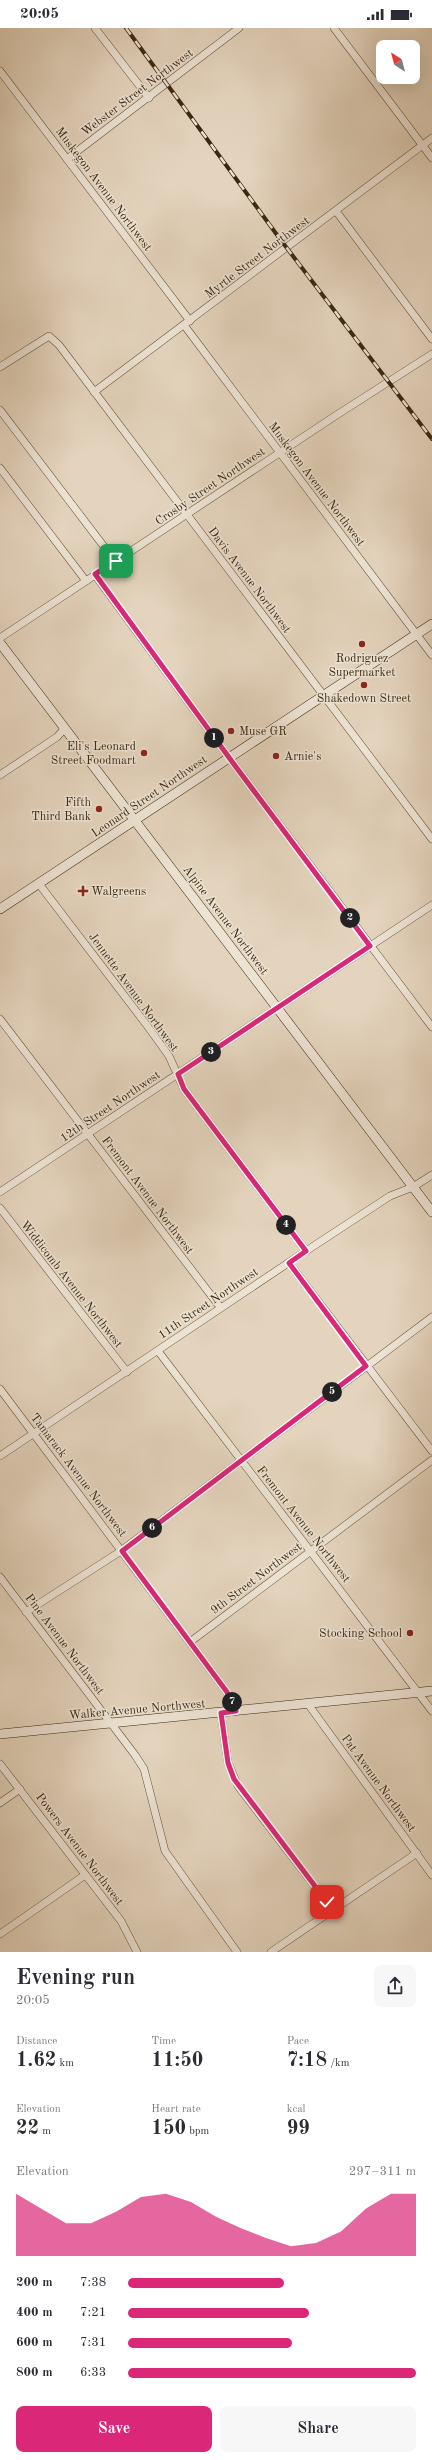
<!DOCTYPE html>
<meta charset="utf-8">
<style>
body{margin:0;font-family:"Old Standard TT",serif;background:#f7f7f7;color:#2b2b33;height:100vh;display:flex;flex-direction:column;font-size:15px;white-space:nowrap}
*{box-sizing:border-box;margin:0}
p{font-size:13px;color:#7c7c81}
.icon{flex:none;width:22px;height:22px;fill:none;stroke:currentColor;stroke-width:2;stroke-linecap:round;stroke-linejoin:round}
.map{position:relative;height:1924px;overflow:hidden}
.side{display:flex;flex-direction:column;background:#fff;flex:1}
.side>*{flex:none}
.needle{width:26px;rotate:324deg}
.buttons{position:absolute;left:376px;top:12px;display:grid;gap:8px}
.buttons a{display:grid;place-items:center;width:44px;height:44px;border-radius:8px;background:#fff;box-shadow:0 4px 16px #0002;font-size:20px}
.pin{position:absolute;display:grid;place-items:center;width:34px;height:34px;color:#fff;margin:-17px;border-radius:8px;box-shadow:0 2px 6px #0006}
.km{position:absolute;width:20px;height:20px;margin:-10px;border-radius:50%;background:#222;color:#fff;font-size:11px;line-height:20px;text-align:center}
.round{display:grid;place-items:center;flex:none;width:42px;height:42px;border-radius:8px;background:#f7f7f7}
.headline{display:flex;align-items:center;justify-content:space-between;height:68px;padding:0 16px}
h1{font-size:22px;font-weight:800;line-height:30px}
.figures{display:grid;grid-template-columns:repeat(3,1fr);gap:6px;height:68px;padding:4px 16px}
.figures div{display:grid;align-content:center}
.figures b{font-size:20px;font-weight:800}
.figures small{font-size:11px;font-weight:400}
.figures p{font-size:11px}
.chart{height:112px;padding:8px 16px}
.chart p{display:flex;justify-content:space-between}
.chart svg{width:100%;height:72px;margin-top:4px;fill:#db2777;opacity:.7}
.action{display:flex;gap:8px;margin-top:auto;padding:8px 16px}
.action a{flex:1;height:46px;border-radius:8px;background:#db2777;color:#fff;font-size:16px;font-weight:800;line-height:46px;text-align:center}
.action a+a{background:#f7f7f7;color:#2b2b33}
ul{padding:0 16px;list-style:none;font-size:13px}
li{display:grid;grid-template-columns:64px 48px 1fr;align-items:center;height:30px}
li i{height:10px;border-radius:5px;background:#db2777}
.status{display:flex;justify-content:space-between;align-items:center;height:28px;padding:0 20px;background:#fff;direction:ltr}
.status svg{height:11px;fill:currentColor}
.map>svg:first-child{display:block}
</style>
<div class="status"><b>20:05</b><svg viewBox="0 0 49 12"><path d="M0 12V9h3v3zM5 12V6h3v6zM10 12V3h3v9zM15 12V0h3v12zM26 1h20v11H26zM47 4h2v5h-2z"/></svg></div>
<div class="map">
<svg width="432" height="1924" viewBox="0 0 432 1924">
<rect width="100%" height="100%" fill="#e4d4bd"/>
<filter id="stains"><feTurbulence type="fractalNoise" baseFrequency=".005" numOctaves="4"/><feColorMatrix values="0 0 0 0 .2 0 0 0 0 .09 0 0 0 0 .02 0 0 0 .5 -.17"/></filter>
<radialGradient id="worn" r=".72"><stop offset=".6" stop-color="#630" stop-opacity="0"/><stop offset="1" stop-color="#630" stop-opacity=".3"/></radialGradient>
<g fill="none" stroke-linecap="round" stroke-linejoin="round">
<g stroke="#64533a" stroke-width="8">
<g id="minor">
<path d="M95 0 149 70"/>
<path d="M334 0 432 130"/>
<path d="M0 43 190 293"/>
<path d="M67 131 239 0"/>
<path d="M336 183 432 311"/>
<path d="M184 297 432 627"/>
<path d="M0 339 49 308 59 317 432 811"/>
<path d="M94 364 432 110"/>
<path d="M0 382 115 533"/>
<path d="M0 440 86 553"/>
<path d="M95 547 236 739 432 999"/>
<path d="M0 610 335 388 432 326"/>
<path d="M0 747 57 709 65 700"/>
<path d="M39 856 146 996 169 1028 184 1061 306 1223"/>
<path d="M0 991 220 1279"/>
<path d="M0 1164 432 877"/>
<path d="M0 1180 127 1344"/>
<path d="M289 1235 432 1423"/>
<path d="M158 1323 432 1683"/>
<path d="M0 1361 227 1664 236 1683"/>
<path d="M0 1428 306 1223 390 1168 413 1159 432 1147"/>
<path d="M0 1549 135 1727 144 1741 165 1823 237 1924"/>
<path d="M26 1584 121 1523 432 1289"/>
<path d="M190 1614 432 1432"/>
<path d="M308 1676 432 1847"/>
<path d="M221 1685 228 1735 238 1758 333 1882"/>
<path d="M0 1736 121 1893 137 1924"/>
<path d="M0 1775 20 1761"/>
<path d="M0 1906 85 1847"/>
<path d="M271 1924 417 1825"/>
</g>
</g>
<g stroke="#3a280e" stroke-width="10">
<g id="secondary">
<path d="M0 615 432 1184"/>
<path d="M0 881 432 596"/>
<path d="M0 1706 432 1663"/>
</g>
</g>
<use href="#minor" stroke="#ede3d4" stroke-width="7"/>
<use href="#secondary" stroke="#ede3d4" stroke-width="9"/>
<g stroke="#3a280e" stroke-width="4">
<path id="rail" d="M126 0 280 211 432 411"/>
</g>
<use href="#rail" stroke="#ede3d4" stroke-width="2.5" stroke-dasharray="8" stroke-linecap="butt"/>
</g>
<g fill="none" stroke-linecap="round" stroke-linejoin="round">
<g stroke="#fff" stroke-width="8">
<path id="route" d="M116 533 95 546 236 739 370 918 178 1046 184 1061 306 1223 289 1235 366 1338 122 1523 227 1664 236 1683 221 1685 228 1735 234 1751 327 1874"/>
</g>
<use href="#route" stroke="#db2777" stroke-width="5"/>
</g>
<g fill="#8f2418" stroke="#ede3d4" stroke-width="1.5">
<circle cx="362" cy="616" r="4"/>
<circle cx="364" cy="657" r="4"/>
<circle cx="231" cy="703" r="4"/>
<circle cx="144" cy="725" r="4"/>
<circle cx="276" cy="728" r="4"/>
<circle cx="99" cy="781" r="4"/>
<path d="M81 857h4v4h4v4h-4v4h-4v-4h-4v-4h4z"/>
<circle cx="410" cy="1605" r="4"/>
</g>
<g text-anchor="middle" stroke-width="3" stroke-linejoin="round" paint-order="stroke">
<g font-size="12" fill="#3a280e" stroke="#ede3d4">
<text transform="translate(137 64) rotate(-37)" y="4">Webster Street Northwest</text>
<text transform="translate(104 161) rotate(53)" y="4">Muskegon Avenue Northwest</text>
<text transform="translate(257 229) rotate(-37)" y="4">Myrtle Street Northwest</text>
<text transform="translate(317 456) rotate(53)" y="4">Muskegon Avenue Northwest</text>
<text transform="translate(210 458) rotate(-34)" y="4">Crosby Street Northwest</text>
<text transform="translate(250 552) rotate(53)" y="4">Davis Avenue Northwest</text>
<text transform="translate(149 768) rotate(-34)" y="4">Leonard Street Northwest</text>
<text transform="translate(226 892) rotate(53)" y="4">Alpine Avenue Northwest</text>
<text transform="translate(134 964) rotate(54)" y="4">Jennette Avenue Northwest</text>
<text transform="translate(110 1078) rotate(-34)" y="4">12th Street Northwest</text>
<text transform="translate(148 1167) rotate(53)" y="4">Fremont Avenue Northwest</text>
<text transform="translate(72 1256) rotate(52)" y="4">Widdicomb Avenue Northwest</text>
<text transform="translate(208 1275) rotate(-34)" y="4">11th Street Northwest</text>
<text transform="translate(79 1447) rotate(53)" y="4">Tamarack Avenue Northwest</text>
<text transform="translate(304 1496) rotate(52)" y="4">Fremont Avenue Northwest</text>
<text transform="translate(256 1550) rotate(-37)" y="4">9th Street Northwest</text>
<text transform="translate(65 1616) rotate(53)" y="4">Pine Avenue Northwest</text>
<text transform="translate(137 1681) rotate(-5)" y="4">Walker Avenue Northwest</text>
<text transform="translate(379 1755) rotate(54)" y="4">Pat Avenue Northwest</text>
<text transform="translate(80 1821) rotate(53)" y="4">Powers Avenue Northwest</text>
</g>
<g font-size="12" fill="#3a280e" stroke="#ede3d4" text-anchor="start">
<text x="362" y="634" text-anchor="middle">Rodriguez<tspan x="362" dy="14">Supermarket</tspan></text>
<text x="364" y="674" text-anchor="middle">Shakedown Street</text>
<text x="239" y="707">Muse GR</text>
<text x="136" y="722" text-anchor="end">Eli's Leonard<tspan x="136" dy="14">Street Foodmart</tspan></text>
<text x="284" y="732">Arnie's</text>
<text x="91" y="778" text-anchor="end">Fifth<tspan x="91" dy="14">Third Bank</tspan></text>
<text x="91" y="867">Walgreens</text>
<text x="402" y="1609" text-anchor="end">Stocking School</text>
</g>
</g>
<rect width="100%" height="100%" filter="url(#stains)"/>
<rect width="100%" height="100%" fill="url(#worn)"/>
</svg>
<div class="buttons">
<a><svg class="needle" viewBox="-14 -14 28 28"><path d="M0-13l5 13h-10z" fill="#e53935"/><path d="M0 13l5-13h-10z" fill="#7c7c81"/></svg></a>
</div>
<div class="pin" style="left:116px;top:533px;background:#1e9e55"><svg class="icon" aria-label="arrive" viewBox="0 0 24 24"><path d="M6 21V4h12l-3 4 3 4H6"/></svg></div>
<div class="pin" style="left:327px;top:1874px;background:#d93025"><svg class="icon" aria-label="check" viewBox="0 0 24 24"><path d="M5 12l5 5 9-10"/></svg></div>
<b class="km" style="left:214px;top:710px">1</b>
<b class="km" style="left:350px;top:890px">2</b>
<b class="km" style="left:211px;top:1024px">3</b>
<b class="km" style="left:286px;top:1197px">4</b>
<b class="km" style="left:332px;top:1364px">5</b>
<b class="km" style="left:152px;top:1500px">6</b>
<b class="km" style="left:232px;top:1674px">7</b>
</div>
<section class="side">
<div class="headline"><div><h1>Evening run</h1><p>20:05</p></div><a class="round"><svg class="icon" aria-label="share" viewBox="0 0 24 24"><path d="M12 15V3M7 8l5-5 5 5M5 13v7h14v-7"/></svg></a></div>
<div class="figures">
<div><p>Distance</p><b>1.62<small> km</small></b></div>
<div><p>Time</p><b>11:50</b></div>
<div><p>Pace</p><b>7:18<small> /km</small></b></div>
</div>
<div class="figures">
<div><p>Elevation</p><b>22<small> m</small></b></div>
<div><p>Heart rate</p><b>150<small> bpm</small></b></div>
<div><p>kcal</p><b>99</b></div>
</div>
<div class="chart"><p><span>Elevation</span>297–311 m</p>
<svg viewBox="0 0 160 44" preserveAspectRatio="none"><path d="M0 44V6L10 15L20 24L30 24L40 17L50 8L60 6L70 11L80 20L90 27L100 33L110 38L120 36L130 29L140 15L150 6L160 6V44z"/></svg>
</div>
<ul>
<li><b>200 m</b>7:38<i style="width:54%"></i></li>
<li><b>400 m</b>7:21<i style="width:63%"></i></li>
<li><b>600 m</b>7:31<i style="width:57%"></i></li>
<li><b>800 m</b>6:33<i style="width:100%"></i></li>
</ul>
<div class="action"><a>Save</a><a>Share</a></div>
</section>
